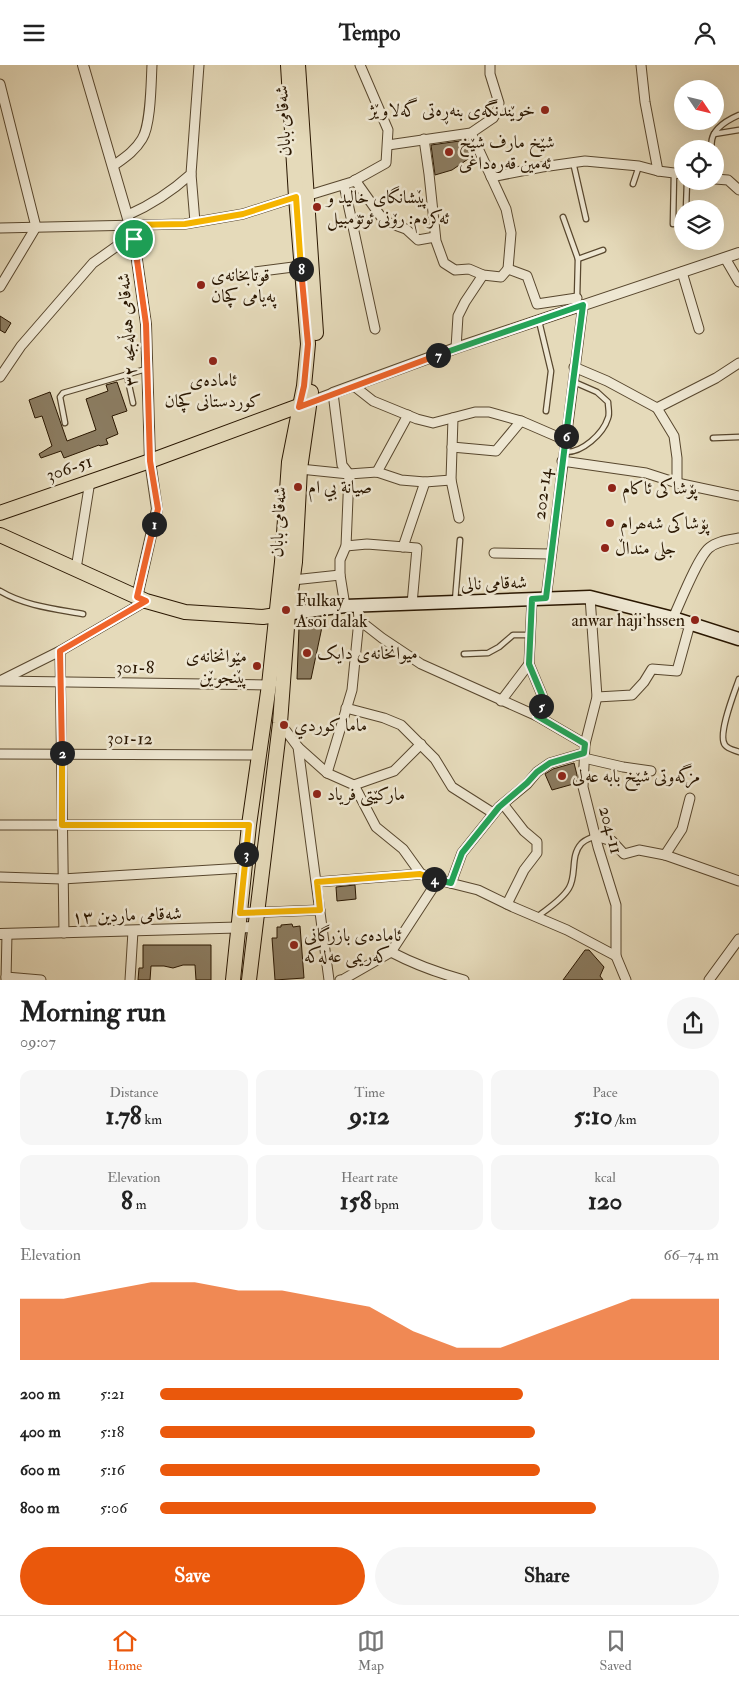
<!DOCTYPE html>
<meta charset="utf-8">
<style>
body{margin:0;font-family:"IM FELL Double Pica",Amiri,serif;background:#f6f6f6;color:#222;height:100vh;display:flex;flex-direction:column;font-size:19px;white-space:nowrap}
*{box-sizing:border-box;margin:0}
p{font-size:16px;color:#767676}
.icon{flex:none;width:28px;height:28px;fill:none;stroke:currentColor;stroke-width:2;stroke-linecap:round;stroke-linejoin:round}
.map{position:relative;height:915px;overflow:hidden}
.panel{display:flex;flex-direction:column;background:#fff;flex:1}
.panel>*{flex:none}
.needle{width:32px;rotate:125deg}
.tools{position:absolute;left:674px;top:15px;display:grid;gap:10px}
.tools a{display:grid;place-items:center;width:50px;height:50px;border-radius:50%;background:#fff;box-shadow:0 5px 20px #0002;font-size:25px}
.pin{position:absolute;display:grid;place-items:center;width:42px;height:42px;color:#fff;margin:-21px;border:2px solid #fff;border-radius:50%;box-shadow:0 1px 5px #0007}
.km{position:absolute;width:25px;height:25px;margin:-12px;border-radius:50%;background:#222;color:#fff;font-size:14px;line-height:25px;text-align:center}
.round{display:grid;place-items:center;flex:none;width:52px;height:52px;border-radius:26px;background:#f6f6f6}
.head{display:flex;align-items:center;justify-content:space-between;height:85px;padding:0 20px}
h1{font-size:28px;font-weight:700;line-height:38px}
.stats{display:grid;grid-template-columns:repeat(3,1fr);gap:8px;height:85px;padding:5px 20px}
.stats div{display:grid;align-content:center;border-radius:12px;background:#f6f6f6;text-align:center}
.stats b{font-size:25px;font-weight:700}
.stats small{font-size:14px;font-weight:400}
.stats p{font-size:14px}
.chart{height:140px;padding:10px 20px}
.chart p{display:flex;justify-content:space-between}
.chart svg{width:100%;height:90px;margin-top:5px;fill:#ea580c;opacity:.7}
.action{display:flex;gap:10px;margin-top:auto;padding:10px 20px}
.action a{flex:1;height:58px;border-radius:30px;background:#ea580c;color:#fff;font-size:20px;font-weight:700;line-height:58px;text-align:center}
.action a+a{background:#f6f6f6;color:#222}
ul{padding:0 20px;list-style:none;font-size:16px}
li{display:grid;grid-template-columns:80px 60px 1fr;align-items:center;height:38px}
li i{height:12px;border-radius:6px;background:#ea580c}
header{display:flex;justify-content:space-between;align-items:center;height:65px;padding:0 20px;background:#fff;font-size:22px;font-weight:700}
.tabs{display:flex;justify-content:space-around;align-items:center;height:70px;border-top:1px solid #e0e0e0;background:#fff;font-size:14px;color:#767676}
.tabs a{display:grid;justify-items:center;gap:2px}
.tabs .on{color:#ea580c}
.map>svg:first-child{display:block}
</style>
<header><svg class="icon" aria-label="menu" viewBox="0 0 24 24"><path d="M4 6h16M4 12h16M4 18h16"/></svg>Tempo<svg class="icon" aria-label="person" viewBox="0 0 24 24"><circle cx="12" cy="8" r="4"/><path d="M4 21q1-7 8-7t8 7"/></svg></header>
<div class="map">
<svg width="739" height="915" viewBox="0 0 739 915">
<rect width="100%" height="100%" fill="#e5daba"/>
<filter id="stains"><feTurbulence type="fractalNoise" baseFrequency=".004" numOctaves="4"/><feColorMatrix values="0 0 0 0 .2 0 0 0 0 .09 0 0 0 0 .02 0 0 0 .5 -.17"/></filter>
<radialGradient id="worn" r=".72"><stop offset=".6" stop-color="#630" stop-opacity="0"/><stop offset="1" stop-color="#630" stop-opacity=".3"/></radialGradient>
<g fill="#8b7c61" stroke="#291600">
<path d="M467 75 474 90 452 105 435 110 431 80Z"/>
<path d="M0 251 11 258 5 268 0 265Z"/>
<path d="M117 317 127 346 112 351 118 369 106 374 108 379 100 381 99 380 64 393 61 386 41 393 39 389 52 381 42 351 35 353 29 335 50 327 67 376 96 365 86 334 108 326 106 320Z"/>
<path d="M299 562H322L311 614H297Z"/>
<path d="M574 698 577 710V718L552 725 545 709 553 704Z"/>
<path d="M355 820 356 834 337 836 336 822Z"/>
<path d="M292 859 293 862 300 861 304 913 275 915 272 873H277V862H281V860Z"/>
<path d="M143 880H211V915H196L195 900H183L173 903 164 901H151L150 915H138L139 903H143Z"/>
<path d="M585 885H589L604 902 600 911 603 915H563Z"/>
</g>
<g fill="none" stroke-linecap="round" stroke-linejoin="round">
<g stroke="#58472e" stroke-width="7">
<g id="service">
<path d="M714 69 739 65"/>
<path d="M712 84C708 66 725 56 739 50"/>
<path d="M715 96 719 114"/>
<path d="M573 97 586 154"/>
<path d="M633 119 639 101"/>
<path d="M686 144 687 116"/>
<path d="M563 152 578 194 577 233"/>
<path d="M673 159 674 108"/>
<path d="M578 194 603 185"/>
<path d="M539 256 551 306 546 346"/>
<path d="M127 311 133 338"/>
<path d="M65 358 60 332 63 328 146 304"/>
<path d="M713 373 739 372"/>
<path d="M565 387C582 388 603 369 608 353 610 349 608 342 608 337L597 327 574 317"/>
<path d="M0 526C25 541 55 544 83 549"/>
<path d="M455 536 460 475"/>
<path d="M464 589 488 588 499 582 513 570H531"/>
<path d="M739 614C735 626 717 670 725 680 728 684 734 685 739 687"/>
<path d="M537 852C547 844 562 835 569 823 577 810 570 791 581 779 584 775 591 773 595 771"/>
</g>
</g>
<g stroke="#58472e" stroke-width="11">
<g id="minor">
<path d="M641 0 645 37 658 106"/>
<path d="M0 19 36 162 0 222"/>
<path d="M471 68 506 144 511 168 508 204"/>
<path d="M424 74 429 109 436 176 444 198 455 205 469 204 483 210 501 212 508 204"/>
<path d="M388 80 471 68 493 53 498 45 499 38 490 9V0"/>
<path d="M113 101C124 93 135 86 142 74 151 60 151 18 152 0"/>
<path d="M191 109 195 157"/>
<path d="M491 112 542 102 585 96 639 101 658 106 682 109"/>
<path d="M715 114 728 115 739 125"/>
<path d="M355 115 384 156 406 164 418 175 435 172"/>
<path d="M344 120 375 264"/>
<path d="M306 131 352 117 386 98 388 65 360 0"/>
<path d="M128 150C153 139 171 127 191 109L199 0"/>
<path d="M0 163 185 159 243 149 296 132"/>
<path d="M725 193 739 217"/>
<path d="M508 204 527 211 537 239 577 233"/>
<path d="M254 207 301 201"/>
<path d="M682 207 699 264"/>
<path d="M456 283 458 251 465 237 483 210"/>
<path d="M574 302 607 316 657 343 674 371 677 393V418"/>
<path d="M0 312 21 281 93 198 117 181 134 174"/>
<path d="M354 321 373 336 417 354 433 358 475 347H489L521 356 565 375"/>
<path d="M309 337 333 328 342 400 349 409 346 481 340 495V510L345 541"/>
<path d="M657 343 716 313 739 298"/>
<path d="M453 353 451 415 459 453"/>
<path d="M452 382 496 386 521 356"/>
<path d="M562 396 646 408 677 418 739 431"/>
<path d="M300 404 349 409 377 407 401 415 425 417 451 415"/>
<path d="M377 407 408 350"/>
<path d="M346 481 367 479 417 483 412 539"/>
<path d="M403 482 425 417"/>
<path d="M494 488 551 489"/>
<path d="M76 504 90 416"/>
<path d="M293 515 340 510"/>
<path d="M590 532 597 632 585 679 583 722 598 782 616 840V891L626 915"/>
<path d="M546 533 583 240"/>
<path d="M532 534 529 599 542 630 537 651"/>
<path d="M673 553C680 538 698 492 709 483 717 476 729 475 739 473"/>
<path d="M359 555 382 573 421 599 537 651 585 679"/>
<path d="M60 586 64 868"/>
<path d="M2 615 60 586 146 536"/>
<path d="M0 616 269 620"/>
<path d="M597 632 632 630 644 617 652 604 677 606 690 559"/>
<path d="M501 636 529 599"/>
<path d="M346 643 384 653 401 660 435 694 452 722 493 748"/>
<path d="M280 658 298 682 329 915"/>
<path d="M298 682 327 708 354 720 376 762 403 784 421 809"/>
<path d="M0 689 260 690"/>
<path d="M584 693 623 702 651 706"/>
<path d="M327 708 352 625 359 555 358 541"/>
<path d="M354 720 394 706 421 679"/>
<path d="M503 739 524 766 537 777V788L524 805 507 839"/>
<path d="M0 760H249"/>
<path d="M595 771 612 776 624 789 639 785 665 790 682 764 690 733"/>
<path d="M665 790 739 816"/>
<path d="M0 812 62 814 244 803"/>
<path d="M317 817 421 809 438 815 478 825 513 842 567 865 616 891"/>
<path d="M451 818 462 788 499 742 527 719 537 707 550 698 584 688"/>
<path d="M240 848 320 845"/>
<path d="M391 887C414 899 438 908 464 915"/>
<path d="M6 912 41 915"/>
<path d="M6 915 7 869"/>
<path d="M130 915 133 866"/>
<path d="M340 915 344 914 391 887 438 815"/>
<path d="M709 915 739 874"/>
</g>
</g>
<g stroke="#58472e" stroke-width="12">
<g id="tertiary">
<path d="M83 0 134 174 146 259 150 396 157 444 137 532"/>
<path d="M333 328 456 283 739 188"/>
<path d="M0 869 256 862"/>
</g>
</g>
<g stroke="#291600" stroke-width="15">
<path id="secondary" d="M278 550 345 541 590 532 673 553 739 574"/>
</g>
<g stroke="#291600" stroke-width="16">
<g id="primary">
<path d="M298 0 316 268"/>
<path d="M0 448 150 396 304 339"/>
<path d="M0 470 146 536 185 547 263 552 276 550"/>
<path d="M233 915 249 760 269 620 282 497 289 397 304 321 308 279 296 132 288 0"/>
<path d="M249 915 280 658 288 549 295 497 300 404 311 327"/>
</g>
</g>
<use href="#service" stroke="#eee7d2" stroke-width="4.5"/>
<use href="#minor" stroke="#eee7d2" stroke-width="9"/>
<use href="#tertiary" stroke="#eee7d2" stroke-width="10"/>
<use href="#secondary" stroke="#eee7d2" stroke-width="12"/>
<use href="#primary" stroke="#e5daba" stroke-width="14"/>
</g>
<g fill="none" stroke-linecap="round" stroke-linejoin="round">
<g stroke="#fff" stroke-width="10">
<path id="split-1" d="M134 174 146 259 150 396 158 444 154 459"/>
</g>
<g stroke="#fff" stroke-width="10">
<path id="split-2" d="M62 688 60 586 146 536 137 532 154 459"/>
</g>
<g stroke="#fff" stroke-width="10">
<path id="split-3" d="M62 688V760H249L246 789"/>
</g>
<g stroke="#fff" stroke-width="10">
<path id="split-4" d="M246 789 240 848 320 845 317 817 420 809 434 814"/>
</g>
<g stroke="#fff" stroke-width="10">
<path id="split-5" d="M434 814 451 818 462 788 499 742 527 718 537 707 550 698 584 688 585 679 537 651 541 641"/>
</g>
<g stroke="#fff" stroke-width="10">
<path id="split-6" d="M541 641 542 630 529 599 532 534 546 533 566 371"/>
</g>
<g stroke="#fff" stroke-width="10">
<path id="split-7" d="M438 290 583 240 566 371"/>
</g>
<g stroke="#fff" stroke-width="10">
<path id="split-8" d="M301 204 308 279 304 321 299 342 438 290"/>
</g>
<g stroke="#fff" stroke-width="10">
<path id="split-9" d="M134 174 130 160 185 159 243 149 296 132 301 204"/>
</g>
<use href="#split-1" stroke="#f0652b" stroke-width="6"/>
<use href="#split-2" stroke="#f0652b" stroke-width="6"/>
<use href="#split-3" stroke="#f5b400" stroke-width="6"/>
<use href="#split-4" stroke="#f5b400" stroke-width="6"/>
<use href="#split-5" stroke="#22a559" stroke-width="6"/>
<use href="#split-6" stroke="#22a559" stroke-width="6"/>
<use href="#split-7" stroke="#22a559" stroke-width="6"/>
<use href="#split-8" stroke="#f0652b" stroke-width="6"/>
<use href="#split-9" stroke="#f5b400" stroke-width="6"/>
</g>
<g fill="#8f2418" stroke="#eee7d2" stroke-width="2">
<circle cx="545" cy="45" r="5"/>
<circle cx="449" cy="87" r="5"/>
<circle cx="317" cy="142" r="5"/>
<circle cx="201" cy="220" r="5"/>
<circle cx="213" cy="296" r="5"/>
<circle cx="298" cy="422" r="5"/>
<circle cx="612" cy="423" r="5"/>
<circle cx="610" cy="458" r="5"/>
<circle cx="605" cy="483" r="5"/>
<circle cx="286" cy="545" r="5"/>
<circle cx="695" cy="555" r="5"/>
<circle cx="307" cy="588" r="5"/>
<circle cx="257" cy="601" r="5"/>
<circle cx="284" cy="660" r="5"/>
<circle cx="562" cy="711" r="5"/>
<circle cx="317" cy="729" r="5"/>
<circle cx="294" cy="880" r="5"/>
</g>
<g text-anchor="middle" stroke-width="5" stroke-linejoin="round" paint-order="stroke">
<g font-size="18" fill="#291600" stroke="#eee7d2" text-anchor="start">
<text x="535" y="51" text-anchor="end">خوێندنگەی بنەڕەتی گەلاوێژ</text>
<text x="459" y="83">شێخ مارف شێخ<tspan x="459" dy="21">ئەمین قەرەداغی</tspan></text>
<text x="327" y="138">پێشانگای خالید و<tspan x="327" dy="21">ئەکرەم: رۆنی ئوتۆمبیل</tspan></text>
<text x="211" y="216">قوتابخانەی<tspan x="211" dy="21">پەیامی کچان</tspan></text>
<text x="213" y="321" text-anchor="middle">ئامادەی<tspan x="213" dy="21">کوردستانی کچان</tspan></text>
<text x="308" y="428">صيانة بي ام</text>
<text x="622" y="429">پۆشاکی ئاکام</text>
<text x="620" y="464">پۆشاکی شەھرام</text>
<text x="615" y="489">جلی منداڵ</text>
<text x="296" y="541">Fulkay<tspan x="296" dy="21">Asoi dalak</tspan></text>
<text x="685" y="561" text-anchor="end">anwar haji hssen</text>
<text x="317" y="594">میوانخانەی دایک</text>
<text x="247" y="597" text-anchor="end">مێوانخانەی<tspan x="247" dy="21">پێنجوێن</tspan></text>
<text x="294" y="666">ماما كوردي</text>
<text x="572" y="717">مزگەوتی شێخ بابە عەلی</text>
<text x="327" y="735">مارکێتی فریاد</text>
<text x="304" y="876">ئامادەی بازرگانی<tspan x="304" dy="21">کەریمی عەلەکە</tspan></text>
</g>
<g font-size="18" fill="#291600" stroke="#eee7d2">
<text transform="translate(283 56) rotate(-93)" y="6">شەقامی بابان</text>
<text transform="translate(127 265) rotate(-94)" y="6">شەقامی هەڵەبجە ٣٢</text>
<text transform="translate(69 403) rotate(-19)" y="6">306-51</text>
<text transform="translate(542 429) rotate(-83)" y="6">202-14</text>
<text transform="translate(278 457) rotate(-87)" y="6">شەقامی بابان</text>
<text transform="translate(494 518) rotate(-2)" y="6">شەقامی نالی</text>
<text transform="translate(135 602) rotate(1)" y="6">301-8</text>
<text transform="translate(130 673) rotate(1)" y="6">301-12</text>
<text transform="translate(611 765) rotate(75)" y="6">204-11</text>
<text transform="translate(127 850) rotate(-2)" y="6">شەقامی ماردین ١٣</text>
</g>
</g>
<rect width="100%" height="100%" filter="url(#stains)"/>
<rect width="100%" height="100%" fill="url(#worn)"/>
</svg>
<div class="tools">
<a><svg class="needle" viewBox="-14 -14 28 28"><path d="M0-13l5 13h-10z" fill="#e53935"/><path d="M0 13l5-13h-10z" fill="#767676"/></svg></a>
<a><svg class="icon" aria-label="locate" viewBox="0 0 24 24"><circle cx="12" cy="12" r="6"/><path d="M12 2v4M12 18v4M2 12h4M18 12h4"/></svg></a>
<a><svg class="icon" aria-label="layers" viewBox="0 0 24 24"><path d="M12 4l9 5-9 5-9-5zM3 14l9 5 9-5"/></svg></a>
</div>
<div class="pin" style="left:134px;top:174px;background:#1e9e55"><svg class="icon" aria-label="arrive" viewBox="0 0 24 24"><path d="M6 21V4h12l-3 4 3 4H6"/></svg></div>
<b class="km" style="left:154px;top:459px">1</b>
<b class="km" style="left:62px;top:688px">2</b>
<b class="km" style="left:246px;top:789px">3</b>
<b class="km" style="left:434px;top:814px">4</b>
<b class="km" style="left:541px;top:641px">5</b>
<b class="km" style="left:566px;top:371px">6</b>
<b class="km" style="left:438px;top:290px">7</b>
<b class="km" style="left:301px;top:204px">8</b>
</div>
<section class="panel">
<div class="head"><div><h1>Morning run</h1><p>09:07</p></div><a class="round"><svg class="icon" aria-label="share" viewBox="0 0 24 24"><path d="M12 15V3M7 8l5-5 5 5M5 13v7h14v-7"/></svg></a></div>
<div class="stats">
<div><p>Distance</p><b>1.78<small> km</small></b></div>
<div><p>Time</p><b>9:12</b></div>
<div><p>Pace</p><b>5:10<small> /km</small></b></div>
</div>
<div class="stats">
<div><p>Elevation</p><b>8<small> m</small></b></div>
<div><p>Heart rate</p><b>158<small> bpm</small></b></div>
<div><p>kcal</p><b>120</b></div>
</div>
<div class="chart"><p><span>Elevation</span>66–74 m</p>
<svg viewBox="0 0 160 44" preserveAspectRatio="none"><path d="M0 44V14L10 14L20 10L30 6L40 6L50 10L60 10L70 14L80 18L90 30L100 38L110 38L120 30L130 22L140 14L150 14L160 14V44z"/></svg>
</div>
<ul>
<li><b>200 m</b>5:21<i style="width:65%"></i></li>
<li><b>400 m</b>5:18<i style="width:67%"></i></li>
<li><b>600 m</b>5:16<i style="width:68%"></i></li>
<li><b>800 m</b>5:06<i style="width:78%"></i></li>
</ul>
<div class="action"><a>Save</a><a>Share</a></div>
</section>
<nav class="tabs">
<a class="on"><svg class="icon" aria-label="home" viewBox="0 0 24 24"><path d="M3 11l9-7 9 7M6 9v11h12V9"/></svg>Home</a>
<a><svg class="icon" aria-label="map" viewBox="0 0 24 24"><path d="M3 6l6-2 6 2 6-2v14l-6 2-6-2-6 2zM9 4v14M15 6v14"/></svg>Map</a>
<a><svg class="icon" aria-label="saved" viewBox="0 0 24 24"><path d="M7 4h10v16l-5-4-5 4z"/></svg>Saved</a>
</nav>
